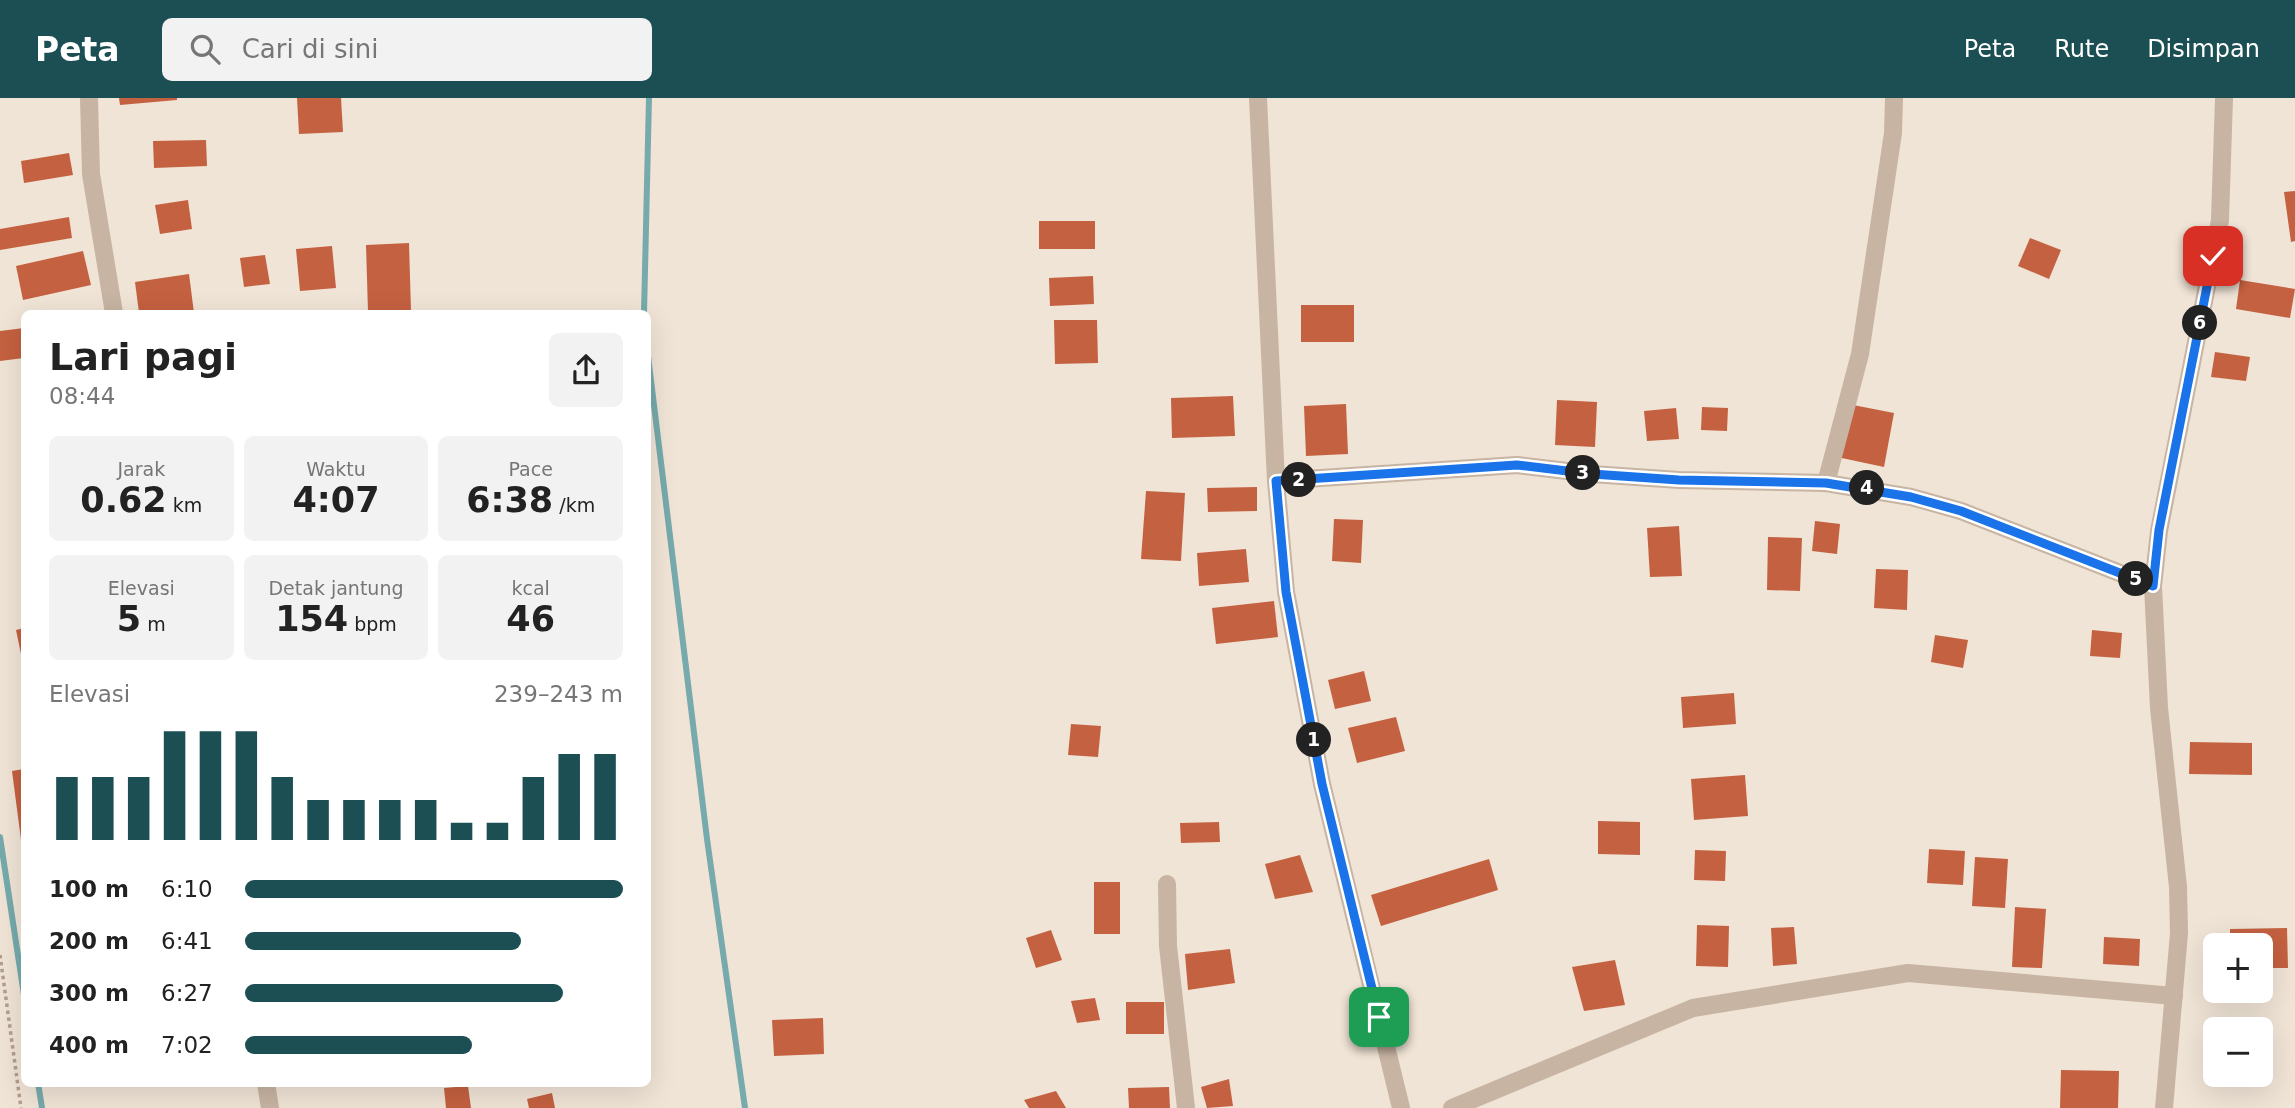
<!DOCTYPE html>
<html lang="id">
<meta charset="utf-8">
<style>
body{margin:0;font-family:"DejaVu Sans",sans-serif;background:#f2f2f2;color:#222;height:100vh;display:flex;flex-direction:column;font-size:26px;white-space:nowrap}
*{box-sizing:border-box;margin:0}
p{font-size:23px;color:#767676}
.icon{flex:none;width:38px;height:38px;fill:none;stroke:currentColor;stroke-width:2;stroke-linecap:round;stroke-linejoin:round}
.map{position:relative;flex:1;overflow:hidden}
.side{position:absolute;left:21px;top:212px;width:630px;height:777px;display:flex;flex-direction:column;background:#fff;border-radius:10px;box-shadow:0 7px 28px #0002}
.side>*{flex:none}
.tools{position:absolute;left:2203px;top:835px;display:grid;gap:14px}
.tools a{display:grid;place-items:center;width:70px;height:70px;border-radius:10px;background:#fff;box-shadow:0 7px 28px #0002;font-size:35px}
.pin{position:absolute;display:grid;place-items:center;width:60px;height:60px;color:#fff;margin:-30px;border-radius:14px;box-shadow:0 4px 10px #0006}
.km{position:absolute;width:35px;height:35px;margin:-18px;border-radius:50%;background:#222;color:#fff;font-size:19px;line-height:35px;text-align:center}
.round{display:grid;place-items:center;flex:none;width:74px;height:74px;border-radius:10px;background:#f2f2f2}
.overview{display:flex;align-items:center;justify-content:space-between;height:119px;padding:0 28px}
h1{font-size:38px;font-weight:600;line-height:52px}
.metrics{display:grid;grid-template-columns:repeat(3,1fr);gap:10px;height:119px;padding:7px 28px}
.metrics div{display:grid;align-content:center;border-radius:10px;background:#f2f2f2;text-align:center}
.metrics b{font-size:35px;font-weight:600}
.metrics small{font-size:19px;font-weight:400}
.metrics p{font-size:19px}
.chart{height:196px;padding:14px 28px}
.chart p{display:flex;justify-content:space-between}
.chart svg{width:100%;height:126px;margin-top:7px;stroke:#1c4f53;stroke-width:6}
ul{padding:0 28px;list-style:none;font-size:23px}
li{display:grid;grid-template-columns:112px 84px 1fr;align-items:center;height:52px}
li i{height:18px;border-radius:9px;background:#1c4f53}
header{display:flex;align-items:center;gap:42px;box-sizing:border-box;height:98px;padding:0 35px;background:#1c4f53;color:#fff}
header strong{font-size:33px}
nav{display:flex;gap:38px;margin-inline-start:auto;font-size:24px}
.search{width:490px;height:63px;background:#f2f2f2;display:flex;align-items:center;gap:18px;box-sizing:border-box;padding:0 24px;border-radius:10px;color:#767676;font-size:26px}
.map>svg:first-child{display:block}
</style>
<header>
<strong>Peta</strong>
<div class="search"><svg class="icon" aria-label="search" viewBox="0 0 24 24"><circle cx="10" cy="10" r="6"/><path d="M15 15l6 6"/></svg>Cari di sini</div>
<nav><a>Peta</a><a>Rute</a><a>Disimpan</a></nav>
</header>
<div class="map">
<svg width="2295" height="1010" viewBox="0 0 2295 1010">
<rect width="100%" height="100%" fill="#f0e4d6"/>
<g fill="none" stroke-linecap="round" stroke-linejoin="round">
<g stroke="#76aaac" stroke-width="6">
<path d="M644 215 649 0"/>
<path d="M648 258 707 741 745 1010"/>
<path d="M0 739 24 897"/>
<path d="M38 985 42 1010"/>
</g>
</g>
<g fill="#c46140">
<path d="M119 0H177V2L120 7Z"/>
<path d="M297 0H341L343 34 299 36Z"/>
<path d="M206 42 207 68 154 70 153 43Z"/>
<path d="M69 55 73 77 24 85 21 63Z"/>
<path d="M2295 93V143L2291 144 2284 94Z"/>
<path d="M188 102 192 131 160 136 155 107Z"/>
<path d="M69 119 72 140 0 152V131Z"/>
<rect x="1039" y="123" width="56" height="28"/>
<path d="M2030 140 2061 152 2049 181 2018 168Z"/>
<path d="M409 145 411 213 368 214 366 147Z"/>
<path d="M332 148 336 190 300 193 296 151Z"/>
<path d="M83 153 91 187 23 202 16 168Z"/>
<path d="M265 157 270 186 244 189 240 160Z"/>
<path d="M189 176 194 215H139L135 184Z"/>
<path d="M1093 178 1094 206 1050 208 1049 180Z"/>
<path d="M2240 182 2295 191 2290 220 2236 211Z"/>
<rect x="1301" y="207" width="53" height="37"/>
<path d="M1054 222H1097L1098 265 1055 266Z"/>
<path d="M24 230V260L0 263V233Z"/>
<path d="M2215 254 2250 259 2246 283 2211 279Z"/>
<path d="M1233 298 1235 338 1172 340 1171 300Z"/>
<path d="M1557 302 1597 304 1595 349 1555 347Z"/>
<path d="M1346 306 1348 356 1306 358 1304 308Z"/>
<path d="M1848 306 1894 315 1884 369 1837 359Z"/>
<path d="M1702 309 1728 310 1727 333 1701 332Z"/>
<path d="M1676 310 1679 341 1647 343 1644 313Z"/>
<path d="M1257 389V413L1208 414 1207 390Z"/>
<path d="M1146 393 1185 395 1181 463 1141 461Z"/>
<path d="M1334 421 1363 422 1361 465 1332 463Z"/>
<path d="M1815 423 1840 426 1837 456 1812 453Z"/>
<path d="M1679 428 1682 478 1650 479 1647 430Z"/>
<path d="M1768 439 1802 440 1800 493 1767 492Z"/>
<path d="M1246 451 1249 484 1199 488 1197 455Z"/>
<path d="M1876 471 1908 472 1907 512 1874 510Z"/>
<path d="M1274 503 1278 539 1216 546 1212 510Z"/>
<path d="M24 530V555L21 556 16 532Z"/>
<path d="M2092 532 2122 535 2120 560 2090 558Z"/>
<path d="M1935 537 1968 542 1963 570 1931 564Z"/>
<path d="M1364 573 1371 603 1335 611 1328 582Z"/>
<path d="M1734 595 1736 626 1683 630 1681 599Z"/>
<path d="M1396 619 1405 653 1357 665 1348 630Z"/>
<path d="M1071 626 1101 628 1098 659 1068 657Z"/>
<path d="M2190 644 2252 645V677L2189 676Z"/>
<path d="M24 671V757H23L12 673Z"/>
<path d="M1745 677 1748 718 1694 722 1691 681Z"/>
<path d="M1598 723 1640 724V757L1598 756Z"/>
<path d="M1219 724 1220 744 1181 745 1180 725Z"/>
<path d="M1929 751 1965 753 1963 787 1927 785Z"/>
<path d="M1695 752 1726 753 1725 783 1694 782Z"/>
<path d="M1300 757 1313 794 1275 801 1265 766Z"/>
<path d="M1975 759 2008 761 2005 810 1972 808Z"/>
<path d="M1489 761 1498 792 1381 828 1371 797Z"/>
<rect x="1094" y="784" width="26" height="52"/>
<path d="M2015 809 2046 811 2042 870 2012 869Z"/>
<path d="M1697 827 1729 828 1728 869 1696 868Z"/>
<path d="M1794 829 1797 866 1773 868 1771 830Z"/>
<path d="M2287 830 2288 870H2261V847H2230V831Z"/>
<path d="M1051 832 1062 862 1036 870 1026 840Z"/>
<path d="M2104 839 2140 841 2139 868 2103 866Z"/>
<path d="M1230 851 1235 885 1188 892 1185 856Z"/>
<path d="M1615 862 1625 907 1584 913 1572 869Z"/>
<path d="M1095 900 1100 922 1077 925 1071 903Z"/>
<rect x="1126" y="904" width="38" height="32"/>
<path d="M823 920 824 956 774 958 772 922Z"/>
<path d="M2061 972 2119 973 2118 1010H2060Z"/>
<path d="M1229 981 1233 1008 1207 1010 1201 989Z"/>
<path d="M468 988 471 1010H446L444 990Z"/>
<path d="M1169 989 1170 1010H1129L1128 990Z"/>
<path d="M1056 993 1066 1010H1029L1024 1002Z"/>
<path d="M552 995 555 1010H529L527 1001Z"/>
</g>
<g fill="none" stroke-linecap="round" stroke-linejoin="round">
<path stroke="#b39e8d" stroke-width="3.5" stroke-dasharray="3.5 3.5" stroke-linecap="butt" d="M0 857 21 1010"/>
<g stroke="#c7b4a3" stroke-width="18">
<path d="M89 0 91 76 114 215"/>
<path d="M1258 0 1276 383 1286 494 1322 686 1401 1010"/>
<path d="M1276 383 1517 367 1592 376 1679 382 1826 385 1911 399 1961 413 2153 488"/>
<path d="M1826 385 1860 256 1893 35 1894 0"/>
<path d="M1167 786 1168 848 1186 1010"/>
<path d="M266 985 270 1010"/>
<path d="M1452 1010 1693 910 1908 875 2174 898"/>
<path d="M2164 1010 2179 835 2178 789 2159 610 2153 488 2159 433 2220 122 2224 0"/>
</g>
</g>
<g fill="none" stroke-linecap="round" stroke-linejoin="round">
<g stroke="#fff" stroke-width="14">
<path id="route" d="M1379 919 1322 686 1286 494 1276 383 1517 367 1592 376 1679 382 1826 385 1911 399 1961 413 2153 488 2159 432 2213 158"/>
</g>
<use href="#route" stroke="#1a73e8" stroke-width="9"/>
</g>
</svg>
<div class="tools">
<a>+</a>
<a>−</a>
</div>
<div class="pin" style="left:1379px;top:919px;background:#1e9e55"><svg class="icon" aria-label="arrive" viewBox="0 0 24 24"><path d="M6 21V4h12l-3 4 3 4H6"/></svg></div>
<div class="pin" style="left:2213px;top:158px;background:#d93025"><svg class="icon" aria-label="check" viewBox="0 0 24 24"><path d="M5 12l5 5 9-10"/></svg></div>
<b class="km" style="left:1314px;top:642px">1</b>
<b class="km" style="left:1299px;top:382px">2</b>
<b class="km" style="left:1583px;top:375px">3</b>
<b class="km" style="left:1867px;top:390px">4</b>
<b class="km" style="left:2136px;top:481px">5</b>
<b class="km" style="left:2200px;top:225px">6</b>
<section class="side">
<div class="overview"><div><h1>Lari pagi</h1><p>08:44</p></div><a class="round"><svg class="icon" aria-label="share" viewBox="0 0 24 24"><path d="M12 15V3M7 8l5-5 5 5M5 13v7h14v-7"/></svg></a></div>
<div class="metrics">
<div><p>Jarak</p><b>0.62<small> km</small></b></div>
<div><p>Waktu</p><b>4:07</b></div>
<div><p>Pace</p><b>6:38<small> /km</small></b></div>
</div>
<div class="metrics">
<div><p>Elevasi</p><b>5<small> m</small></b></div>
<div><p>Detak jantung</p><b>154<small> bpm</small></b></div>
<div><p>kcal</p><b>46</b></div>
</div>
<div class="chart"><p><span>Elevasi</span>239–243 m</p>
<svg viewBox="0 0 160 44" preserveAspectRatio="none"><path d="M5 44V22M15 44V22M25 44V22M35 44V6M45 44V6M55 44V6M65 44V22M75 44V30M85 44V30M95 44V30M105 44V30M115 44V38M125 44V38M135 44V22M145 44V14M155 44V14"/></svg>
</div>
<ul>
<li><b>100 m</b>6:10<i style="width:100%"></i></li>
<li><b>200 m</b>6:41<i style="width:73%"></i></li>
<li><b>300 m</b>6:27<i style="width:84%"></i></li>
<li><b>400 m</b>7:02<i style="width:60%"></i></li>
</ul>
</section>
</div>
